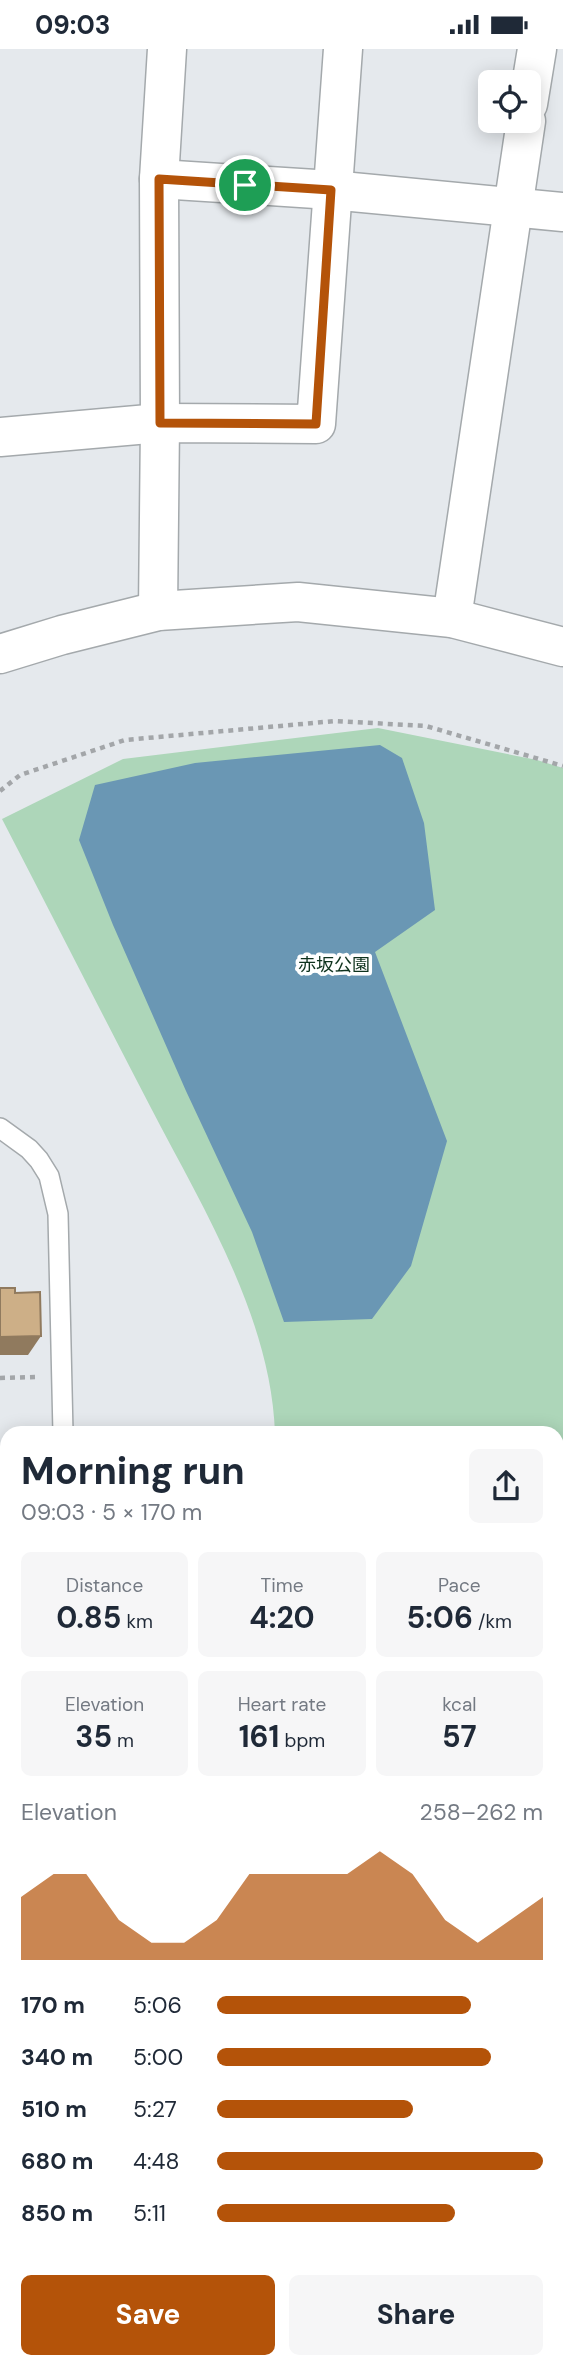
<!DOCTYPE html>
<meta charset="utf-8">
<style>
body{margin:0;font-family:"DM Sans","Noto Sans JP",sans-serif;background:#f6f6f7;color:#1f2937;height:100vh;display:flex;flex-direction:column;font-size:26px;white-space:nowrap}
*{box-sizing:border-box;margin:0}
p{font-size:23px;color:#747a83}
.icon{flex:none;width:38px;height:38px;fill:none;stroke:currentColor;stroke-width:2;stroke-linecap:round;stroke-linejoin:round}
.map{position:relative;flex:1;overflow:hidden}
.details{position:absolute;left:0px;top:1377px;width:564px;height:943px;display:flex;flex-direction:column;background:#fff;border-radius:21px 21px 0 0;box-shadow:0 4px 18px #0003}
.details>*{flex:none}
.buttons{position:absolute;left:478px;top:21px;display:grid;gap:14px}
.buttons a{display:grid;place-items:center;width:63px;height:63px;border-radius:10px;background:#fff;box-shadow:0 4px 18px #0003;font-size:35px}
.pin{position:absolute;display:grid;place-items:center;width:60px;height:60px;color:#fff;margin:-30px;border:4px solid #fff;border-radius:50%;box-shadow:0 2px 7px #0007}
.round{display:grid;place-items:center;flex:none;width:74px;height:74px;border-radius:10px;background:#f6f6f7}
.headline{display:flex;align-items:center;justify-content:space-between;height:119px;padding:0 21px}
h1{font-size:38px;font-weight:700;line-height:52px}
.stats{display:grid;grid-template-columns:repeat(3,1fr);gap:10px;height:119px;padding:7px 21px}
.stats div{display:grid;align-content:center;border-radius:10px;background:#f6f6f7;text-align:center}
.stats b{font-size:30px;font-weight:700}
.stats small{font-size:19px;font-weight:400}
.stats p{font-size:19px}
.chart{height:196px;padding:14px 21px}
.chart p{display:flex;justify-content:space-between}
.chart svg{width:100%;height:126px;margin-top:7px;fill:#b45309;opacity:.7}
.button{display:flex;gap:14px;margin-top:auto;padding:14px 21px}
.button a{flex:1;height:80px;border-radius:10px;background:#b45309;color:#fff;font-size:28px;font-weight:700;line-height:80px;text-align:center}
.button a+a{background:#f6f6f7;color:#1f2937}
ul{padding:0 21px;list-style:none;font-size:23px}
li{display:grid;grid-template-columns:112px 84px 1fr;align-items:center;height:52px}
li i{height:18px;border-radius:9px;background:#b45309}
.status{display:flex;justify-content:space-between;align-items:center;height:49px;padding:0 35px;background:#fff;direction:ltr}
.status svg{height:19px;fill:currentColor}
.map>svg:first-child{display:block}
</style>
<div class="status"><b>09:03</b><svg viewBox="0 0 49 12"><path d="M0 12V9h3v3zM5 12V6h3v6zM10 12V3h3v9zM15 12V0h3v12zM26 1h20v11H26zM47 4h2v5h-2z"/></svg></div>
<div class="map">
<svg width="563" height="2319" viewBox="0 0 563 2319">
<rect width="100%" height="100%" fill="#e5e9ed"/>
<path fill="#add6b9" d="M378 679 537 711 563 719V1581L557 1593 556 1384H275C271 1269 203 1159 151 1059 101 963 52 866 2 770L123 710Z"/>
<path fill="#6a97b4" d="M380 696 402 709 424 774 435 861 375 903 447 1092 411 1217 372 1270 284 1273 252 1183 186 1042 113 876 79 791 95 736 195 714Z"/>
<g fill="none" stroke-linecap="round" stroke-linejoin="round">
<g stroke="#a4a9ac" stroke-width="22">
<g id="lane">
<path d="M0 1079 29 1100 39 1111 49 1127 58 1165 63 1384"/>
<path d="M0 1742 7 1738"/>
<path d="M0 1894 7 1906"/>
<path d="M556 2029 563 2033"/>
<path d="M0 2045 7 2041"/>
<path d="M241 2314 245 2319"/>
<path d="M517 2314 520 2319"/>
<path d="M384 2319 394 2314"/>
</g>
</g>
<g stroke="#a4a9ac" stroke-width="41">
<g id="street">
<path d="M528 55 537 0"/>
<path d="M159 130 331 141 563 163"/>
<path d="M0 388 160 374 316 375 343 0"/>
<path d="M158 562 160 374 159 130 167 0"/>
<path d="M452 569 526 72"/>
<path d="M0 605 62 586 158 562 298 553 452 569 563 598"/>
<path d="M0 1770 7 1783"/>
<path d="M0 1981 7 1969"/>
<path d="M0 2231 7 2243"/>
<path d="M50 2314 53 2319"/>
</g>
</g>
<g stroke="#a4a9ac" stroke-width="41">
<g id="secondary">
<path d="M0 1573 7 1572"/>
<path d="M556 1783 563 1787"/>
</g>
</g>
<g stroke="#a3a6a9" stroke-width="4.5" stroke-dasharray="5 5" stroke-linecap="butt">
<path d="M0 742 20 726 125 691 335 672 426 677 563 717"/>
<path d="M0 1329 36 1328"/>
<path d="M556 1581 563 1576"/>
</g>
<use href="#lane" stroke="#fff" stroke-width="19"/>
<use href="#street" stroke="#fff" stroke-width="38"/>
<use href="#secondary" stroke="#fff" stroke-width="38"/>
</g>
<g fill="#907a5e">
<path d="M41 1287 28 1306H0V1288Z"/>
<rect x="0" y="1500" width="7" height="19"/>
</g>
<g fill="#cdaf87" stroke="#907a5e" stroke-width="2">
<path d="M0 1239H15V1244L40 1243 41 1287 0 1288Z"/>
<rect x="0" y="1427" width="7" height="73"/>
</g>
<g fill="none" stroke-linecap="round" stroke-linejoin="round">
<g stroke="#fff" stroke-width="14">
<path id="route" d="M159 130 331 141 316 375 160 374Z"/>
</g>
<use href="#route" stroke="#b45309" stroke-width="9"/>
</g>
<g text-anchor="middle" stroke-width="7" stroke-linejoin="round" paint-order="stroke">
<g font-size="18" fill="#0e321d" stroke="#fff">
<text x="334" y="922">赤坂公園</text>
</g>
</g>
</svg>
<div class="buttons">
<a><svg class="icon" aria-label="locate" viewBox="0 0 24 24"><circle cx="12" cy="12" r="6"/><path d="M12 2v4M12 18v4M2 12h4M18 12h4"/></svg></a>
</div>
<div class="pin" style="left:245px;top:136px;background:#1e9e55"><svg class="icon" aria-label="arrive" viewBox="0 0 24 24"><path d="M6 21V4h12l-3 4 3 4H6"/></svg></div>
<section class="details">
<div class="headline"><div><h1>Morning run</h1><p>09:03 · 5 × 170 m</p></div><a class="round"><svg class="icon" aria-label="share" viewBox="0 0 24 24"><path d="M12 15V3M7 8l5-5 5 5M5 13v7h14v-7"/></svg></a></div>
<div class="stats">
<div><p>Distance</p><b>0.85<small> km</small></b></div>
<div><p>Time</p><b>4:20</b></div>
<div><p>Pace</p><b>5:06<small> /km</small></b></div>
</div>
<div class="stats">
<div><p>Elevation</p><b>35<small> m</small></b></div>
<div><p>Heart rate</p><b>161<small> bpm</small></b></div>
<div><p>kcal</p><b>57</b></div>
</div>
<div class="chart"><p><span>Elevation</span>258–262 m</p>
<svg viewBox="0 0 160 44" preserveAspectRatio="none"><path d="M0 44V22L10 14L20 14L30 30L40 38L50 38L60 30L70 14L80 14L90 14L100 14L110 6L120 14L130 30L140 38L150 30L160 22V44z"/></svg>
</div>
<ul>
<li><b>170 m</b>5:06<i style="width:78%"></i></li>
<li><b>340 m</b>5:00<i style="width:84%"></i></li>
<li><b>510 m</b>5:27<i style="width:60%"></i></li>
<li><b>680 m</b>4:48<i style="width:100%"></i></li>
<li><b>850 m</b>5:11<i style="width:73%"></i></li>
</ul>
<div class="button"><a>Save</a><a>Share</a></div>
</section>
</div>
